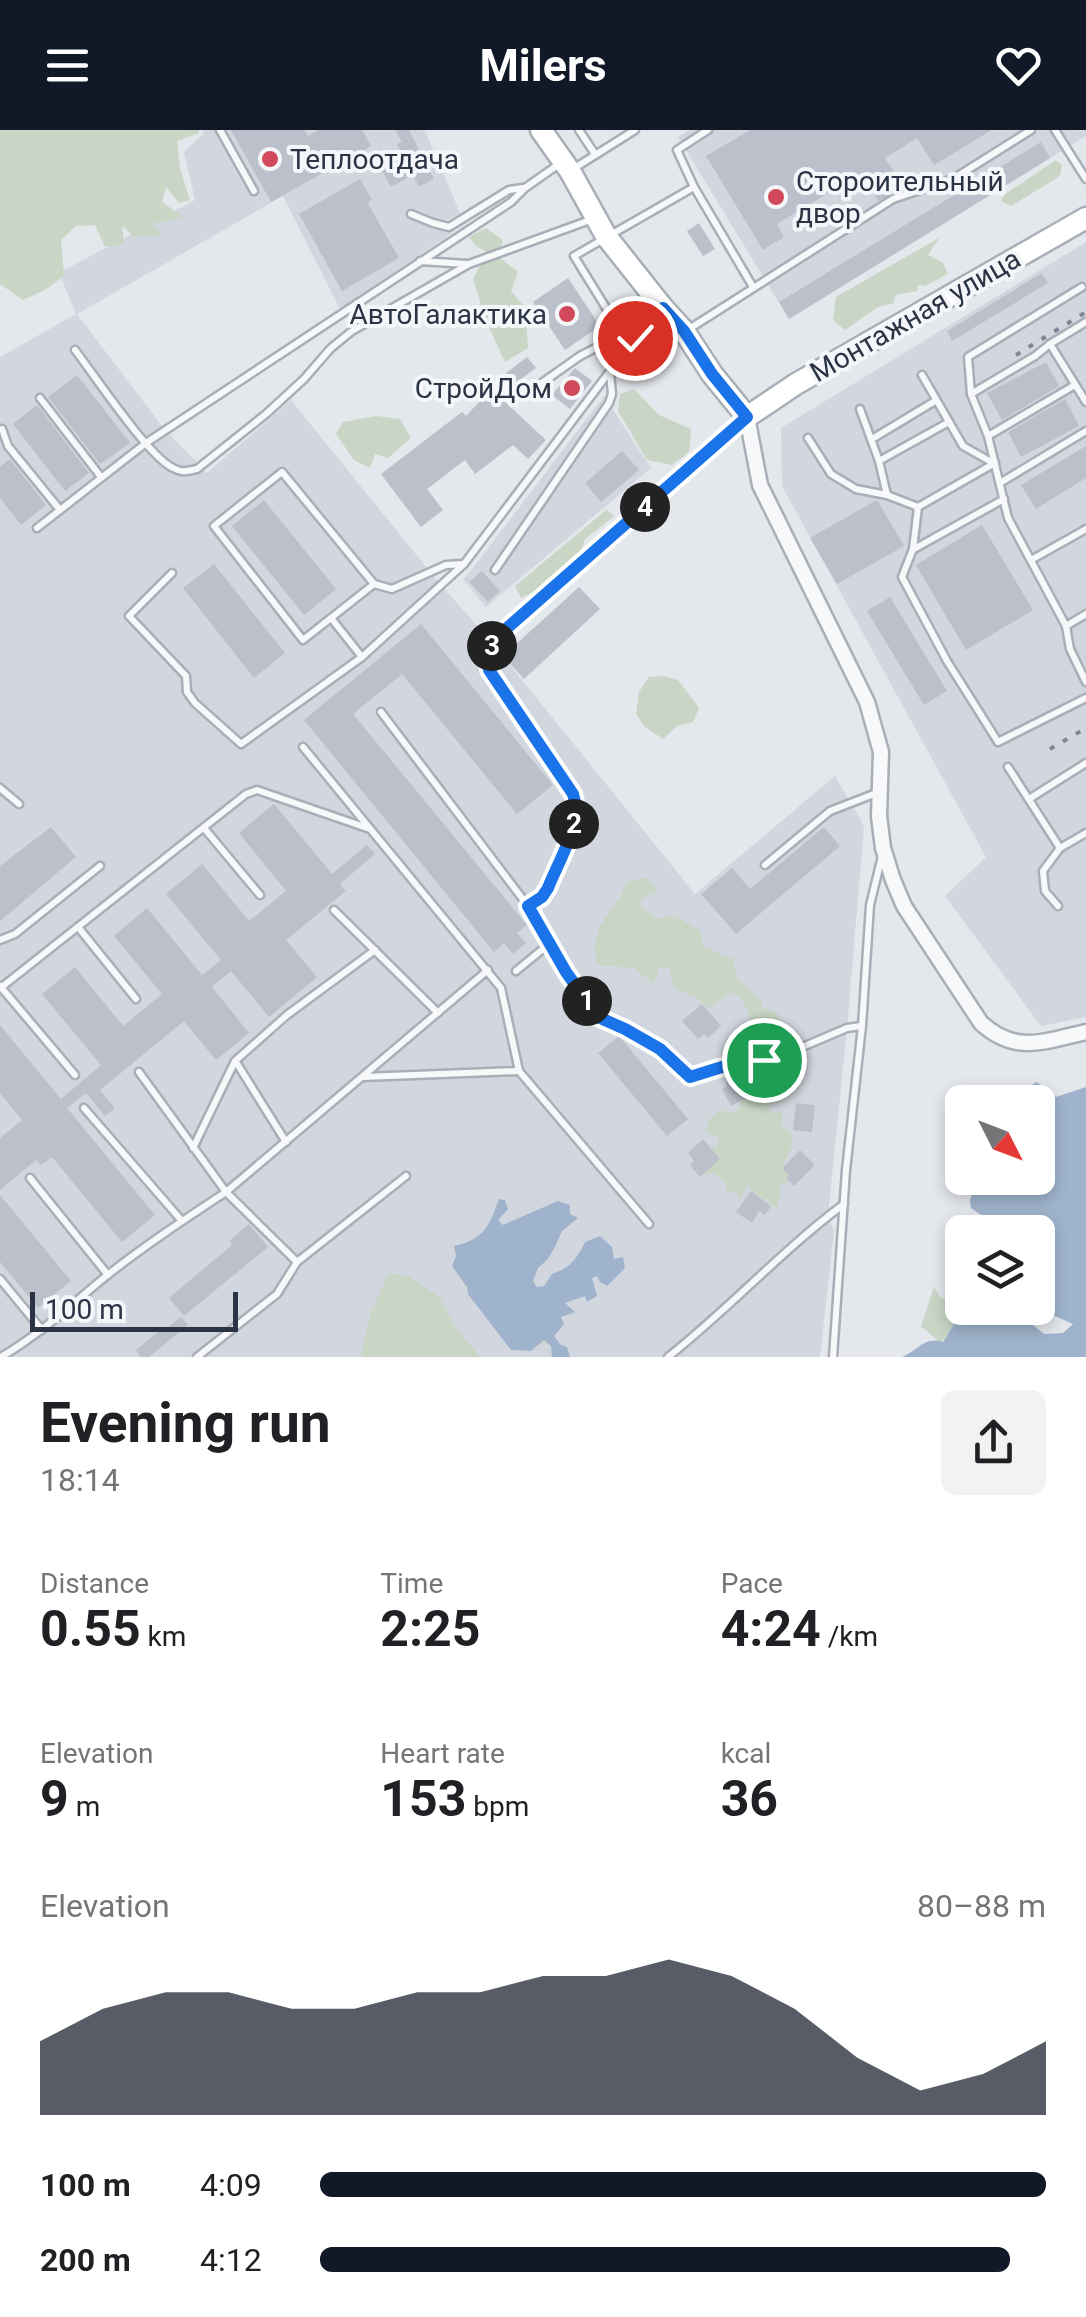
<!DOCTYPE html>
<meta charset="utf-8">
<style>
body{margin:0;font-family:Roboto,sans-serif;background:#f2f2f2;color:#202124;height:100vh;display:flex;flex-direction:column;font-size:38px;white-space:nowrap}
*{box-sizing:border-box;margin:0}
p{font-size:32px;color:#757577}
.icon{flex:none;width:55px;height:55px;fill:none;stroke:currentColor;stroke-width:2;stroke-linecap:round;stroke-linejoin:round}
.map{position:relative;height:1227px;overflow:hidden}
.details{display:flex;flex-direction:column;background:#fff;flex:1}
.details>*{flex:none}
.needle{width:65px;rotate:132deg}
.fabs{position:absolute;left:945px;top:955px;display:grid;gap:20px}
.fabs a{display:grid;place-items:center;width:110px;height:110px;border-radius:15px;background:#fff;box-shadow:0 5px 15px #0003;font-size:50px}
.scale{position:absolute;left:30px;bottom:25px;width:208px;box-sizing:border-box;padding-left:10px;border:5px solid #2b3445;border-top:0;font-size:28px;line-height:35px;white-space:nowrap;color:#2b3445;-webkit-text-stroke:8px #f4f6f9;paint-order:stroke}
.pin{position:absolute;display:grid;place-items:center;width:85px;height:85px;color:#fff;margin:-42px;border:5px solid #fff;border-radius:50%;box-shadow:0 2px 10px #0007}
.km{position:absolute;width:50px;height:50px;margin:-25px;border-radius:50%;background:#222;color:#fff;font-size:28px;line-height:50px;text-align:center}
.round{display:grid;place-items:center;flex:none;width:105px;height:105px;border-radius:15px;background:#f2f2f2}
.head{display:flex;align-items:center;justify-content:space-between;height:170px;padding:0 40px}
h1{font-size:55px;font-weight:700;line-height:75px}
.figures{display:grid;grid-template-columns:repeat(3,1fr);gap:15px;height:170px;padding:10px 40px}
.figures div{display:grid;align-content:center}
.figures b{font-size:50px;font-weight:700}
.figures small{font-size:28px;font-weight:400}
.figures p{font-size:28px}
.chart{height:280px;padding:20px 40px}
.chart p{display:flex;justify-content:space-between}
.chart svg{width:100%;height:180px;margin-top:10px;fill:#111827;opacity:.7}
ul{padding:0 40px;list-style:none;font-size:32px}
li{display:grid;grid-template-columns:160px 120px 1fr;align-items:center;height:75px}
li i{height:25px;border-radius:12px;background:#111827}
header{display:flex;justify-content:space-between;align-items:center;height:130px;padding:0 40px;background:#111827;color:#fff;font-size:45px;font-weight:700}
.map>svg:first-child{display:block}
</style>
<header><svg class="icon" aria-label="menu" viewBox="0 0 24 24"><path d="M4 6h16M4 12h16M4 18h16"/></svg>Milers<svg class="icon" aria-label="heart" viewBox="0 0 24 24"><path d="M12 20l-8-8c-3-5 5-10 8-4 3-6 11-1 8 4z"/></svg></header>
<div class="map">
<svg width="1086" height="1227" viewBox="0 0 1086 1227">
<rect width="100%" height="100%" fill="#e4e7ec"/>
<g fill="#d2d6de">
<path d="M203 0H425L460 83 447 90 452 103 340 179 283 66 77 184 165 300 207 343 291 270 435 448 488 508 695 764 835 646 864 696 847 898 828 1086 834 1101 820 1227H0V227L76 184 59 143 195 70 184 22 203 4Z"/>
<path d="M690 0H1086V6L789 189 678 7Z"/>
<path d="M1086 112V887L1041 896 945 766 986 727 782 356 781 298Z"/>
<path d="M604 266 651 338 486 477 463 449 473 438Z"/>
</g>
<g fill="#c9d6c5">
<path d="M0 0H199V3L177 11 180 39 190 70 179 73 166 57 162 72 184 88 153 93 162 106H133L122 96 124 114 105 117 95 95 76 96 61 110 64 146 45 160 23 170 0 154Z"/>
<path d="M1056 30 1062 35 1060 46 1011 76 1001 71 1004 65Z"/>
<path d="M486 98 503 110 499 127 518 142 511 161 525 177 528 218 505 232 486 191 473 149 482 132 490 124 476 116 469 107Z"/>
<path d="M939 108 928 125 943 133 948 144 925 156 918 155 917 161 895 165 894 173 878 177 845 200 833 190 836 167Z"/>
<path d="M634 259 659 285 691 299 689 322 672 335 647 330 618 281 620 264Z"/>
<path d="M377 286 400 289 411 308 388 328 375 324 370 338 354 330 336 304 343 292Z"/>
<path d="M606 380 614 386 585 409 582 419 544 457 521 468 515 456Z"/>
<path d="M664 546 678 550 699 578 693 592 677 596 663 609 645 597 636 584 639 562 649 547Z"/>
<path d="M647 748 658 761 640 769 642 779 659 788 674 786 700 800 704 817 732 829 738 850 761 870 762 877 776 883 788 909 757 928 742 919 736 902 752 892 742 869 730 862 709 878 695 867 674 858 669 838 659 837 654 854 634 838 597 835C588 790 614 789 626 752Z"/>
<path d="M765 959 777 962 782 973H769L770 981 783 982 781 994 791 1002 792 1016 782 1038 789 1045 786 1049 789 1052 779 1056 781 1062 777 1078 751 1061 749 1053 740 1069 738 1064 726 1061 724 1050 713 1043 703 1044 711 1018 717 1016 720 1007 706 1003 709 989 720 980 730 983 740 979V971Z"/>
<path d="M389 1143 410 1147 439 1167 455 1197 480 1227H361L370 1185Z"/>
<path d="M934 1157 941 1168 955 1171 950 1175 954 1194 942 1212C933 1209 930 1201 921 1197Z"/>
</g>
<g fill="#9fb4cc">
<path d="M1037 952 1056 967 1086 957V1227H902C918 1221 924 1206 943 1212L954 1194 950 1175 955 1171H962V1178H1000L1006 1185 1028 1191 1044 1204 1063 1203 1073 1194 1055 1186 1046 1187 1037 1178 1038 1102H974L984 1087 971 1078 970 1070 976 1048H1038V972H1000Z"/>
<path d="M499 1069 505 1070 508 1079 498 1090 503 1095 558 1071 570 1075V1084L578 1088 562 1101 555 1117 547 1130 538 1138 533 1151 537 1157 544 1156 552 1144C570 1138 577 1129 585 1112L600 1106 612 1117 614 1129 623 1127 625 1138 607 1156 600 1152 597 1146 592 1148 597 1166 587 1172 585 1166 565 1173 575 1182 561 1187 564 1194 554 1206 561 1215 567 1217 570 1227H552L551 1216 544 1210 531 1221 511 1220 468 1164 467 1157 452 1136 456 1126 454 1116C483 1110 489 1097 499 1069Z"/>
</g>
<g fill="#bbc0ca">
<path d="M231 0H305L308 6 318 0H362L371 16 271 72Z"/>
<path d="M395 0H409L434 49 419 57 413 45 391 57 378 34 401 21 397 14 402 12Z"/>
<path d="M750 0H992L934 35 917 8 885 28 904 58 878 71 861 43 777 94 784 107 763 120 706 26Z"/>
<path d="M1041 12 1050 28 789 189 779 172Z"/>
<path d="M360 49 372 70 367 72 399 128 342 161 299 84Z"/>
<path d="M699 93 715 119 703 126 687 101Z"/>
<path d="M1042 143 1048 153 952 211 947 201Z"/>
<path d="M568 148 600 196 565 220 533 172Z"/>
<path d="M527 227 536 238 514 254 506 243Z"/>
<path d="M1046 232 1059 256 1002 290 987 263Z"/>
<path d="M575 238 592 251 570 279 552 265Z"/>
<path d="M77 245 130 313 100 334 48 267Z"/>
<path d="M491 259 546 310 528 329 513 315 475 344 465 330 427 359 443 380 421 397 381 344 462 282 466 286Z"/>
<path d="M1065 269 1079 296 1021 327 1008 302Z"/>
<path d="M37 275 89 343 65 361 13 294Z"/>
<path d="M1086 316V348L1036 379 1021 355Z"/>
<path d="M622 321 639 340 601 372 585 353Z"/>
<path d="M10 329 46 375 21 395 0 368V337Z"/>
<path d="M264 370 336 459 304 485 232 396Z"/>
<path d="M877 370 904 416 837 454 810 408Z"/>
<path d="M982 395 1033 480 966 520 916 435Z"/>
<path d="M214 434 285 523 254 548 183 458Z"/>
<path d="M482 441 500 461 488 472 469 452Z"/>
<path d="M579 457 600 479 524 549 503 526Z"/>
<path d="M890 467 947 561 924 575 867 481Z"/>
<path d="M421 494 553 655 517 684 402 544 353 584 527 795 517 803 526 813 513 824 504 813 494 822 304 590Z"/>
<path d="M274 674 332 744 367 715 375 724 340 754 346 761 286 810 317 847 269 887 231 841 212 857 249 903 216 930 184 891 100 960 115 978 105 986 86 963 67 978 155 1085 122 1112 52 1027 41 1035 36 1030 0 1060V1008L22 990 0 963V895L61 969 101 935 42 864 75 837 123 896 162 864 114 806 147 778 202 845 221 830 166 764 202 734 249 791 286 761 239 703Z"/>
<path d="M51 697 76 727 0 791V736Z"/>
<path d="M824 697 840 716 736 804 701 764 732 738 750 759Z"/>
<path d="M702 874 721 896 708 908 704 904 698 909 682 891Z"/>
<path d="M619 906 688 989 667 1006 598 923Z"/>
<path d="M745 942 756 962 731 976 722 959 727 956 726 953Z"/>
<path d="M796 973 815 975 812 1002 793 1000Z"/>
<path d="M703 1009 720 1029 700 1047 690 1035 694 1031 688 1023Z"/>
<path d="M800 1020 815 1035 794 1056 786 1048 789 1045 782 1038Z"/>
<path d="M751 1061 771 1076 765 1085 759 1081 752 1093 736 1082Z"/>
<path d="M0 1065 71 1151 38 1178 0 1132Z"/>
<path d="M249 1094 268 1117 184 1186 169 1168 232 1115 229 1111Z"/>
<path d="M181 1187 188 1195 149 1227H141L136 1220 163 1198 165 1200Z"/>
</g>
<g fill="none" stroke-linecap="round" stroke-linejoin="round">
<g stroke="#a9aeb7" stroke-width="11">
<g id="lane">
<path d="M220 0 254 61"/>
<path d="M579 0 595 24"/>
<path d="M1055 0 1086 49"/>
<path d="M573 39 635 0"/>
<path d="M694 57 677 20 708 0"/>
<path d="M411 84 433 93 449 97 509 60 523 58"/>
<path d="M420 131 467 134"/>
<path d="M1082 157 968 227 971 264 988 306 1008 388 1066 496 1070 519 1086 552"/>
<path d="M686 201 893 69 953 49 1031 0"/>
<path d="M635 208 611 186 574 126 694 57 753 157"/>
<path d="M1050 214 1086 272"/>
<path d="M75 220C95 246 148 326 173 338 182 343 187 341 197 339L266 284 304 249 331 218 352 201 469 134 590 90"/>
<path d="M922 245 963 316 993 333"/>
<path d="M529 262 580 226 607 212 622 224"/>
<path d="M971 264 1035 226 1050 214 1086 192"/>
<path d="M40 268 101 347"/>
<path d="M860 279 879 331 887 365"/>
<path d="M2 299 8 316 60 380"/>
<path d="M988 306 1075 255"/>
<path d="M808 308 831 344 856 359 887 365 918 377 995 333"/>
<path d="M872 309 935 271"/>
<path d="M879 331 949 292"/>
<path d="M1000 353 1086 301"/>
<path d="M918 377 913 419 902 447 947 531 998 612 1086 568"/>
<path d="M37 398 146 313 511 72 525 58 562 32"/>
<path d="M914 419 1004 369"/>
<path d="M1031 430 1086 399"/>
<path d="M495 440 609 273 612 264 610 242"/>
<path d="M172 443 129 486 186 546 187 562 195 573 241 614 362 527 464 434 635 208 658 182"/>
<path d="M374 454 303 510 214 396 282 342 374 454 392 459 446 435 464 434"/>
<path d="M331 488 362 527"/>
<path d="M1066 496 1086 484"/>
<path d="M381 582 528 776 549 814 516 841"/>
<path d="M303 617 501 858 519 941 649 1094"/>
<path d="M1008 637 1060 718"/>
<path d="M0 658 19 674"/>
<path d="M1029 669 1086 633"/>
<path d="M204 698 260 765"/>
<path d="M765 735 830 681 879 662"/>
<path d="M528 776 542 767 548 758C559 731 583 692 573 664L489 540 487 522 507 499 743 291"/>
<path d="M1058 776 1045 761 1043 741 1060 718 1086 703"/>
<path d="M334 780 438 883"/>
<path d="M78 797 136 869"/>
<path d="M0 810 15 804 100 736"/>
<path d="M549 814 598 887 625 899 659 919 690 947 738 931 764 929 800 918 847 898 861 896"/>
<path d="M0 856 75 945"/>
<path d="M3 856 246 664 257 660 370 699"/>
<path d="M236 932 286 1012"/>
<path d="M139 942 226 1062 297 1132"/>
<path d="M363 947 519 941"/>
<path d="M84 978 182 1091"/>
<path d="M193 1018 235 931 287 885 375 820"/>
<path d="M30 1048 108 1145"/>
<path d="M0 1149 42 1200"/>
<path d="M1 1227C39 1205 71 1175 105 1147 144 1116 185 1089 226 1062L488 840"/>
<path d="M197 1227 277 1164 297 1132 406 1046"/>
<path d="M668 1227C729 1179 781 1121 844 1074"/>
<path d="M833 1227 846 1040 862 896 870 775 882 726"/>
</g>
</g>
<g stroke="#a9aeb7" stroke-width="19">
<path id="street" d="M747 287 760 355 867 572 881 622 879 686 883 718 893 750 904 776 981 893C1016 925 1045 911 1086 902"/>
</g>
<g stroke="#a9aeb7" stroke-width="25">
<path id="secondary" d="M541 0 570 41 606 106 663 178 684 201 712 244 747 287 796 254 1086 88"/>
</g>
<use href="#lane" stroke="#f7f8fa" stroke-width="6"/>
<use href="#street" stroke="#f7f8fa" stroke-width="14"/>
<use href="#secondary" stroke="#fff" stroke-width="20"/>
<g stroke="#7d8696" stroke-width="4" stroke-dasharray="5 10" stroke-linecap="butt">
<path d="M1016 225 1086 182"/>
<path d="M1050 619 1086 598"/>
</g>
</g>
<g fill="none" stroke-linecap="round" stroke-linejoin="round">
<g stroke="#fff" stroke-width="20">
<path id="route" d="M635 208 663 178 684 201 712 244 747 287 506 499 487 522 489 540 573 664C583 692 559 730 548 758L542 767 528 776 566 842 598 887 625 899 660 919 690 947 738 932 764 930"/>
</g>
<use href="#route" stroke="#1a73e8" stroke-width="12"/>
</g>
<g fill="#d1495b" stroke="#f4f6f9" stroke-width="4">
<circle cx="270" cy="29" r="10"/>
<circle cx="776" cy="67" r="10"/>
<circle cx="567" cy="184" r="10"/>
<circle cx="572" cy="258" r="10"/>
</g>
<g text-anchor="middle" stroke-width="8" stroke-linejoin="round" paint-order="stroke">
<g font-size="28" fill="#2b3445" stroke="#f4f6f9" text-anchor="start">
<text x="290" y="39">Теплоотдача</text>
<text x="796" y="61">Стороительный<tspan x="796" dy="32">двор</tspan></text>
<text x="547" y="194" text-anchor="end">АвтоГалактика</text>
<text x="552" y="268" text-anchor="end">СтройДом</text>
</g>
<g font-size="28" fill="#2b3445" stroke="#f4f6f9">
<text transform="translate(915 185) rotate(-30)" y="10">Монтажная улица</text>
</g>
</g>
</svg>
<div class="fabs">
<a><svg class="needle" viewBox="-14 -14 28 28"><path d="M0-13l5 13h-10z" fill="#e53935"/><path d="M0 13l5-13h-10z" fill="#757577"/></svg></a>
<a><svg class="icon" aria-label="layers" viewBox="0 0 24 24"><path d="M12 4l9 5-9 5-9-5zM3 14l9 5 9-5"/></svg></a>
</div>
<div class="scale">100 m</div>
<div class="pin" style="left:764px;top:930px;background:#1e9e55"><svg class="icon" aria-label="arrive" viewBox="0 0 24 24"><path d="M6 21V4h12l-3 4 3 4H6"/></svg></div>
<div class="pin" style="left:635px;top:208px;background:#d93025"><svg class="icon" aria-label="check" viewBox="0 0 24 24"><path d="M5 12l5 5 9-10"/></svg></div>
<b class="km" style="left:587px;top:871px">1</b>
<b class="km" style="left:574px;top:694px">2</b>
<b class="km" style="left:492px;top:516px">3</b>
<b class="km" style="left:645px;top:377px">4</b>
</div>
<section class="details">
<div class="head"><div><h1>Evening run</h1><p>18:14</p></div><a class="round"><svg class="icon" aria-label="share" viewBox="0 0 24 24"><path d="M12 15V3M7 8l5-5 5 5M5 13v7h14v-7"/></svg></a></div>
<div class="figures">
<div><p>Distance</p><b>0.55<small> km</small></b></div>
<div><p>Time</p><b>2:25</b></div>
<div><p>Pace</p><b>4:24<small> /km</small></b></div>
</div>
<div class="figures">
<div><p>Elevation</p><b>9<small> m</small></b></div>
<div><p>Heart rate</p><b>153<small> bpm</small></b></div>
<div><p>kcal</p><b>36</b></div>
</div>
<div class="chart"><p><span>Elevation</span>80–88 m</p>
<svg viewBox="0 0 160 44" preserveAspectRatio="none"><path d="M0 44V26L10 18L20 14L30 14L40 18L50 18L60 14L70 14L80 10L90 10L100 6L110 10L120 18L130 30L140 38L150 34L160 26V44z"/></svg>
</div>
<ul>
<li><b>100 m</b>4:09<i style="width:100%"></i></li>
<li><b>200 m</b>4:12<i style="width:95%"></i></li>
</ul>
</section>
